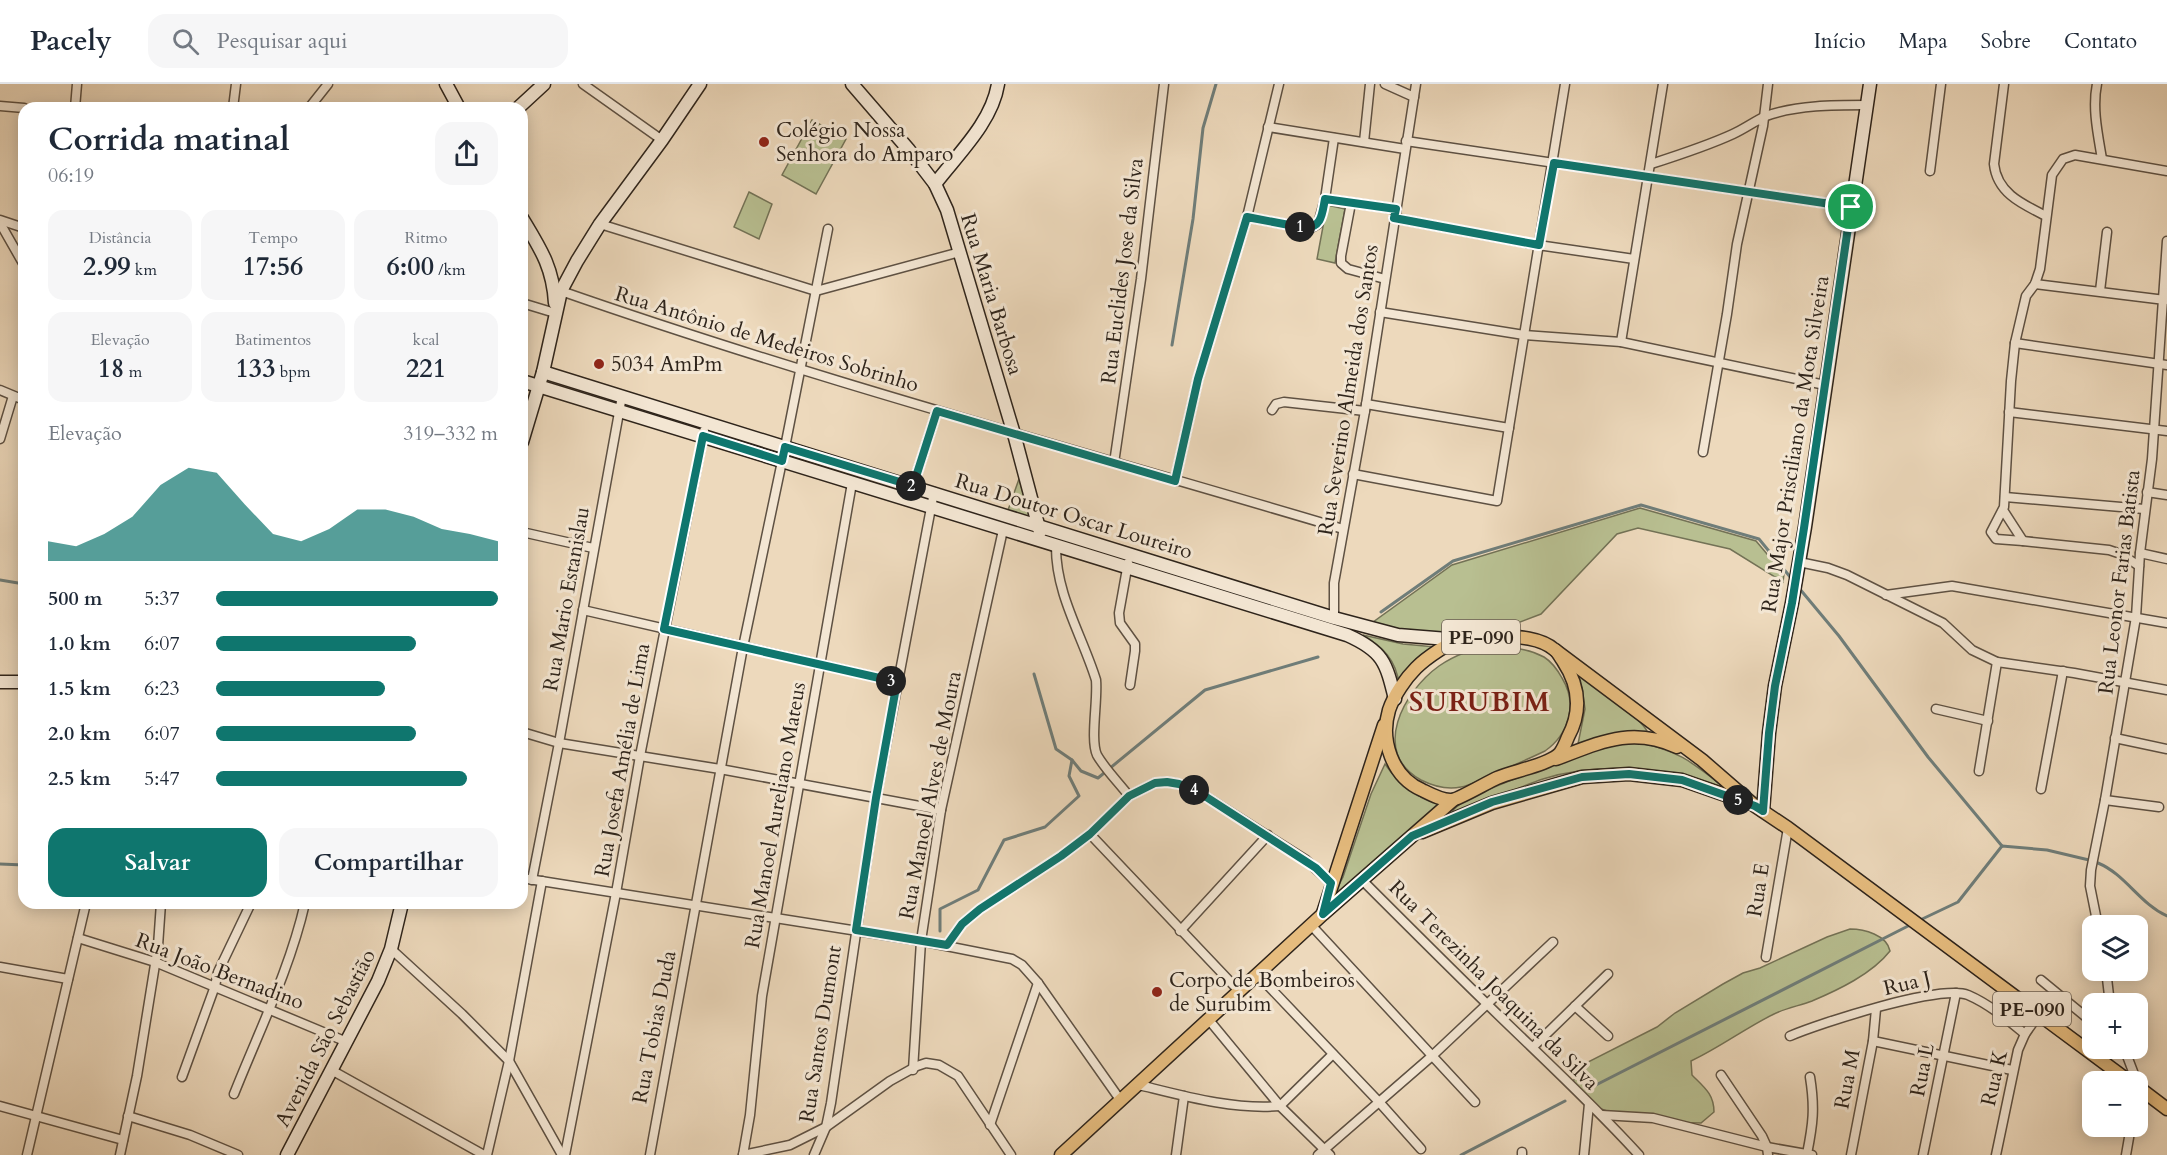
<!DOCTYPE html>
<html lang="pt">
<meta charset="utf-8">
<style>
body{margin:0;font-family:Cardo,serif;background:#f6f6f7;color:#1f2937;height:100vh;display:flex;flex-direction:column;font-size:22px;white-space:nowrap}
*{box-sizing:border-box;margin:0}
p{font-size:20px;color:#747a83}
.icon{flex:none;width:33px;height:33px;fill:none;stroke:currentColor;stroke-width:2;stroke-linecap:round;stroke-linejoin:round}
.map{position:relative;flex:1;overflow:hidden}
.drawer{position:absolute;left:18px;top:18px;width:510px;height:807px;display:flex;flex-direction:column;background:#fff;border-radius:18px;box-shadow:0 3px 15px #0003}
.drawer>*{flex:none}
.buttons{position:absolute;left:2082px;top:831px;display:grid;gap:12px}
.buttons a{display:grid;place-items:center;width:66px;height:66px;border-radius:12px;background:#fff;box-shadow:0 3px 15px #0003;font-size:30px}
.pin{position:absolute;display:grid;place-items:center;width:51px;height:51px;color:#fff;margin:-26px;border:3px solid #fff;border-radius:50%;box-shadow:0 2px 6px #0007}
.km{position:absolute;width:30px;height:30px;margin:-15px;border-radius:50%;background:#222;color:#fff;font-size:16px;line-height:30px;text-align:center}
.round{display:grid;place-items:center;flex:none;width:63px;height:63px;border-radius:18px;background:#f6f6f7}
.overview{display:flex;align-items:center;justify-content:space-between;height:102px;padding:0 30px}
h1{font-size:33px;font-weight:600;line-height:45px}
.figures{display:grid;grid-template-columns:repeat(3,1fr);gap:9px;height:102px;padding:6px 30px}
.figures div{display:grid;align-content:center;border-radius:15px;background:#f6f6f7;text-align:center}
.figures b{font-size:26px;font-weight:600}
.figures small{font-size:16px;font-weight:400}
.figures p{font-size:16px}
.chart{height:168px;padding:12px 30px}
.chart p{display:flex;justify-content:space-between}
.chart svg{width:100%;height:108px;margin-top:6px;fill:#0f766e;opacity:.7}
.primary-button{display:flex;gap:12px;margin-top:auto;padding:12px 30px}
.primary-button a{flex:1;height:69px;border-radius:18px;background:#0f766e;color:#fff;font-size:24px;font-weight:600;line-height:69px;text-align:center}
.primary-button a+a{background:#f6f6f7;color:#1f2937}
ul{padding:0 30px;list-style:none;font-size:20px}
li{display:grid;grid-template-columns:96px 72px 1fr;align-items:center;height:45px}
li i{height:15px;border-radius:8px;background:#0f766e}
header{display:flex;align-items:center;gap:36px;box-sizing:border-box;height:84px;padding:0 30px;background:#fff;border-bottom:2px solid #e0e1e3}
header strong{font-size:28px}
nav{display:flex;gap:33px;margin-inline-start:auto;font-size:21px}
.search{width:420px;height:54px;background:#f6f6f7;display:flex;align-items:center;gap:15px;box-sizing:border-box;padding:0 21px;border-radius:18px;color:#747a83;font-size:22px}
.map>svg:first-child{display:block}
</style>
<header>
<strong>Pacely</strong>
<div class="search"><svg class="icon" aria-label="search" viewBox="0 0 24 24"><circle cx="10" cy="10" r="6"/><path d="M15 15l6 6"/></svg>Pesquisar aqui</div>
<nav><a>Início</a><a>Mapa</a><a>Sobre</a><a>Contato</a></nav>
</header>
<div class="map">
<svg width="2167" height="1071" viewBox="0 0 2167 1071">
<rect width="100%" height="100%" fill="#edd9bc"/>
<filter id="stains"><feTurbulence type="fractalNoise" baseFrequency=".00333" numOctaves="4"/><feColorMatrix values="0 0 0 0 .2 0 0 0 0 .09 0 0 0 0 .02 0 0 0 .5 -.17"/></filter>
<radialGradient id="worn" r=".72"><stop offset=".6" stop-color="#630" stop-opacity="0"/><stop offset="1" stop-color="#630" stop-opacity=".3"/></radialGradient>
<g fill="#b8bf91" stroke="#737256" stroke-width="1.5">
<path d="M812 36 846 55 816 110 782 91Z"/>
<path d="M749 108 772 120 759 155 734 143Z"/>
<path d="M1327 121 1345 125 1335 179 1317 175Z"/>
<path d="M1019 395 1031 436 1007 429Z"/>
<path d="M933 415 1353 545V548L932 420Z"/>
<path d="M1640 424 1756 457 1784 490 1783 498 1730 465 1638 444 1617 450 1541 530 1486 551 1460 553 1369 541 1452 481Z"/>
<path d="M1363 551 1403 560 1436 563 1399 600C1396 576 1383 563 1363 551Z"/>
<path d="M1494 562C1512 564 1528 564 1544 573 1552 578 1557 585 1562 594 1578 620 1569 650 1545 667 1524 677 1503 686 1482 695 1475 698 1468 702 1461 703 1447 706 1433 702 1421 696 1370 668 1404 607 1439 582 1455 571 1475 564 1494 562Z"/>
<path d="M1575 587C1592 600 1641 632 1648 649H1616L1578 660 1585 625 1582 604Z"/>
<path d="M1636 658C1678 666 1692 678 1725 704 1669 683 1601 677 1543 695 1513 705 1483 721 1452 728 1460 710 1569 676 1593 667L1608 662Z"/>
<path d="M1385 680C1400 702 1417 714 1443 719L1338 809 1336 807 1343 793 1371 710Z"/>
<path d="M1850 845C1864 845 1887 851 1890 867 1872 890 1838 906 1812 917 1799 922 1785 924 1772 931 1744 945 1719 964 1691 977L1692 991C1704 1003 1714 1010 1714 1028L1701 1039C1679 1039 1618 1033 1599 1024 1588 1019 1581 1007 1573 997L1588 978 1657 943 1675 929 1723 900 1743 889 1760 884 1827 853Z"/>
</g>
<g fill="none" stroke-linecap="round" stroke-linejoin="round">
<g stroke="#6f7d79" stroke-width="3">
<path d="M1172 261 1193 135 1203 44 1216 0"/>
<path d="M0 496 24 500"/>
<path d="M1799 504 1839 552 1928 673 2002 762"/>
<path d="M1381 528 1453 477 1641 421 1759 455 1791 494"/>
<path d="M1034 590 1056 665 1072 676"/>
<path d="M2098 779C2125 790 2140 820 2167 832"/>
<path d="M0 780 24 781"/>
<path d="M1918 837 1958 818 2002 762 2047 766 2089 776"/>
<path d="M940 847V825L978 806 1004 756 1045 743 1079 712 1069 692 1072 676 1081 687 1098 694 1205 606 1318 573"/>
<path d="M1590 1004 1912 840"/>
<path d="M1461 1071 1565 1017"/>
</g>
<g stroke="#5e5143" stroke-width="11">
<g id="street">
<path d="M583 0 662 56"/>
<path d="M1385 0 1414 13"/>
<path d="M2004 0 1994 80C1997 109 2022 120 2046 132"/>
<path d="M2097 0C2092 24 2098 51 2102 75"/>
<path d="M0 22 24 24"/>
<path d="M75 24 77 0"/>
<path d="M233 24 236 0"/>
<path d="M309 24 328 0"/>
<path d="M1268 43 1405 65"/>
<path d="M1406 57 1851 123"/>
<path d="M1364 58 1370 0"/>
<path d="M1651 80C1679 71 1707 62 1733 50 1744 45 1755 37 1766 32 1797 21 1834 21 1867 21"/>
<path d="M1930 87 1941 0"/>
<path d="M1325 115 1396 125"/>
<path d="M1351 119 1341 172V179L1348 185 1385 195"/>
<path d="M1247 133 1305 144 1313 143 1318 140 1325 115 1334 54"/>
<path d="M1394 134 1538 161 1634 175"/>
<path d="M0 136 24 144"/>
<path d="M0 139 24 181"/>
<path d="M600 140 816 207 960 168"/>
<path d="M2035 200 2165 216"/>
<path d="M561 207C819 297 1082 367 1343 445"/>
<path d="M2100 207 2107 148"/>
<path d="M522 219 555 229"/>
<path d="M1380 228 1524 251 1621 258 1825 301"/>
<path d="M1621 258 1663 0"/>
<path d="M2015 259 2167 281"/>
<path d="M0 306 24 316"/>
<path d="M1366 320 1509 344"/>
<path d="M1272 326 1276 320 1284 318 1365 327"/>
<path d="M2009 328 2167 347"/>
<path d="M0 355 13 312"/>
<path d="M1703 368 1727 230 1737 160 1763 42 1768 0"/>
<path d="M1114 379 1141 195 1164 0"/>
<path d="M1353 390 1497 417 1565 0"/>
<path d="M1175 397 1198 295 1247 133 1279 0"/>
<path d="M2147 408 2167 411"/>
<path d="M2005 413 2144 425"/>
<path d="M910 417 913 402 937 327"/>
<path d="M2003 426 2023 457 2109 466 2121 470 2139 482"/>
<path d="M522 448 593 464"/>
<path d="M2023 457 1996 455 1991 448 2004 423 2011 297 2015 259 2026 212 2035 200 2040 185 2052 91 2063 75 2075 71 2167 87"/>
<path d="M1056 463C1056 511 1082 551 1096 596 1098 616 1090 656 1097 671 1105 685 1119 699 1129 712"/>
<path d="M2140 469 2167 475"/>
<path d="M1799 478 1828 484 1847 491 1943 539 1972 566 1997 578 2074 589 2167 606"/>
<path d="M1128 479 1119 529 1120 539 1135 560V567L1130 601"/>
<path d="M1886 511 1952 502 2167 539"/>
<path d="M583 526 897 598"/>
<path d="M1334 534V499L1365 327 1416 0"/>
<path d="M1936 625 1988 637"/>
<path d="M522 648 559 659 720 685 941 726"/>
<path d="M2115 654 2167 665"/>
<path d="M1979 687 1997 578"/>
<path d="M2041 705 2063 587"/>
<path d="M2105 716 2159 723"/>
<path d="M1090 750 1239 907"/>
<path d="M522 794 921 857 1012 875 1022 881 1038 899 1121 1017"/>
<path d="M532 796 559 659 622 312"/>
<path d="M1362 796C1403 837 1444 878 1486 919 1537 969 1590 1017 1639 1071"/>
<path d="M1311 841 1475 1018"/>
<path d="M2098 842 2090 802 2091 786 2105 716 2136 533 2140 469 2152 375 2167 157"/>
<path d="M1180 847 1268 751"/>
<path d="M78 854 155 878 347 958"/>
<path d="M947 861 962 840 980 825 1061 772 1090 750 1129 712 1155 699 1167 698 1179 700 1197 707 1306 776 1331 799"/>
<path d="M391 865 462 930 509 977 562 1071"/>
<path d="M1766 873 1788 744"/>
<path d="M0 883 68 895"/>
<path d="M2106 886 2110 920"/>
<path d="M1257 890 1380 1019 1421 1065"/>
<path d="M2041 896 2092 938"/>
<path d="M1575 922 1608 952"/>
<path d="M1209 936 1280 1022 1330 1071"/>
<path d="M1790 952C1821 939 1940 900 1968 911 1989 920 2008 936 2025 950"/>
<path d="M1873 957 2012 986"/>
<path d="M1533 963 1608 890"/>
<path d="M2124 964 2137 998"/>
<path d="M913 986 921 857 941 726 1003 446"/>
<path d="M333 987 484 1071"/>
<path d="M1721 991 1762 1052 1767 1063 1768 1071"/>
<path d="M182 993 215 902 218 888 251 819"/>
<path d="M1139 1001C1184 1012 1233 1026 1280 1022L1333 970"/>
<path d="M234 1010C259 947 290 885 305 819"/>
<path d="M0 1022 123 1056"/>
<path d="M1602 1031 1653 1034 1767 1063 1812 1071"/>
<path d="M128 1032 190 1051 238 1071"/>
<path d="M990 1041 1038 899"/>
<path d="M1807 1070C1813 1040 1815 1024 1810 993"/>
<path d="M27 1071 86 819"/>
<path d="M120 1071 137 992 158 862 161 819"/>
<path d="M487 1071 509 977 542 797"/>
<path d="M565 1071 616 809 640 672 704 347"/>
<path d="M650 1071 743 563 785 363 828 145"/>
<path d="M743 1071 750 1031 762 912 852 399"/>
<path d="M743 1071 790 1061 826 1043 890 997 917 982 926 979 939 981 958 992 1011 1071"/>
<path d="M814 1071 826 1043 831 1019 876 714 934 408"/>
<path d="M1176 1071 1184 1012"/>
<path d="M1318 1071 1432 972 1553 858"/>
<path d="M1522 1071V1068"/>
<path d="M1584 1071 1589 1020"/>
<path d="M1851 1071 1873 957 1876 925"/>
<path d="M1923 1071 1956 909"/>
<path d="M1996 1071 2018 966 2025 950 2039 930"/>
<path d="M2126 1071 2131 1042"/>
</g>
</g>
<g stroke="#2e241b" stroke-width="15">
<g id="secondary">
<path d="M446 0 459 24"/>
<path d="M852 0 909 66 935 100 947 126 1014 350 1040 448"/>
<path d="M518 24 544 0"/>
<path d="M935 100C958 70 992 38 998 0"/>
<path d="M522 134C540 164 553 183 555 219"/>
<path d="M543 288 1334 534 1398 551 1460 556"/>
<path d="M522 297 1347 551C1383 567 1386 578 1395 615"/>
<path d="M522 358 543 288 561 207 577 177 600 140 662 56 700 0"/>
<path d="M0 598H24"/>
<path d="M1763 727 1769 649 1775 602 1792 519 1805 443 1870 0"/>
<path d="M287 1071 378 897 391 865 402 819"/>
</g>
</g>
<g stroke="#2e241b" stroke-width="15">
<g id="primary">
<path d="M1489 552C1510 553 1538 551 1555 566 1558 568 1560 573 1563 577 1579 601 1582 627 1568 653 1566 658 1563 665 1560 669 1550 681 1512 687 1497 694 1488 698 1459 715 1452 716 1443 717 1430 710 1422 706 1392 693 1380 656 1389 626 1394 611 1406 594 1416 584 1426 574 1449 558 1462 555 1471 553 1480 553 1489 552Z"/>
<path d="M1555 566 1702 676 1755 722 1788 744 2130 998"/>
<path d="M1556 675C1599 659 1631 642 1677 663"/>
<path d="M1422 748 1492 719 1582 693 1629 690 1682 696 1748 719"/>
<path d="M1323 829 1384 641"/>
<path d="M2138 1003 2167 1025"/>
<path d="M1061 1071 1323 830 1453 716"/>
</g>
</g>
<use href="#street" stroke="#f3e6d3" stroke-width="8"/>
<use href="#secondary" stroke="#f3e6d3" stroke-width="12"/>
<use href="#primary" stroke="#e6bc7e" stroke-width="12"/>
</g>
<g fill="none" stroke-linecap="round" stroke-linejoin="round">
<g stroke="#fff" stroke-width="12">
<path id="route" d="M1554 79 1851 123 1804 444 1792 519 1775 602 1769 649 1763 727 1755 722 1682 696 1629 690 1582 693 1492 718 1412 752 1323 830 1331 799 1316 784 1197 707 1179 700 1167 698 1155 699 1129 712 1090 750 1061 772 980 825 962 840 947 861 856 846 876 714 897 598 664 545 703 352 782 377 785 363 913 402 937 327 1175 397 1198 295 1247 133 1305 144C1322 143 1322 130 1325 115L1396 125 1394 134 1539 161Z"/>
</g>
<use href="#route" stroke="#0f766e" stroke-width="8"/>
</g>
<g fill="#8f2418" stroke="#f3e6d3" stroke-width="2">
<circle cx="764" cy="58" r="6"/>
<circle cx="599" cy="280" r="6"/>
<circle cx="1157" cy="908" r="6"/>
</g>
<g text-anchor="middle" stroke-width="6" stroke-linejoin="round" paint-order="stroke">
<g fill="#f3e6d3" stroke="#695e52" stroke-width="1.5">
<rect x="1442" y="536" width="78" height="34" rx="4.5"/>
<rect x="1993" y="908" width="78" height="34" rx="4.5"/>
</g>
<g font-size="20" font-weight="bold" fill="#2e241b">
<text x="1481" y="560">PE-090</text>
<text x="2032" y="932">PE-090</text>
</g>
<g font-size="21" fill="#2e241b" stroke="#f3e6d3" text-anchor="start">
<text x="776" y="53">Colégio Nossa<tspan x="776" dy="24">Senhora do Amparo</tspan></text>
<text x="611" y="287">5034 AmPm</text>
<text x="1169" y="903">Corpo de Bombeiros<tspan x="1169" dy="24">de Surubim</tspan></text>
</g>
<g font-size="21" fill="#2e241b" stroke="#f3e6d3">
<text transform="translate(1122 187) rotate(-83)" y="7">Rua Euclides Jose da Silva</text>
<text transform="translate(992 210) rotate(73)" y="7">Rua Maria Barbosa</text>
<text transform="translate(767 255) rotate(17)" y="7">Rua Antônio de Medeiros Sobrinho</text>
<text transform="translate(1348 306) rotate(-81)" y="7">Rua Severino Almeida dos Santos</text>
<text transform="translate(1795 360) rotate(-81)" y="7">Rua Major Prisciliano da Mota Silveira</text>
<text transform="translate(1074 432) rotate(17)" y="7">Rua Doutor Oscar Loureiro</text>
<text transform="translate(2119 498) rotate(-83)" y="7">Rua Leonor Farias Batista</text>
<text transform="translate(566 515) rotate(-80)" y="7">Rua Mario Estanislau</text>
<text transform="translate(622 676) rotate(-80)" y="7">Rua Josefa Amélia de Lima</text>
<text transform="translate(930 711) rotate(-79)" y="7">Rua Manoel Alves de Moura</text>
<text transform="translate(775 731) rotate(-80)" y="7">Rua Manoel Aureliano Mateus</text>
<text transform="translate(1758 806) rotate(-81)" y="7">Rua E</text>
<text transform="translate(220 887) rotate(21)" y="7">Rua João Bernadino</text>
<text transform="translate(1907 899) rotate(-13)" y="7">Rua J</text>
<text transform="translate(1494 901) rotate(45)" y="7">Rua Terezinha Joaquina da Silva</text>
<text transform="translate(654 943) rotate(-79)" y="7">Rua Tobias Duda</text>
<text transform="translate(820 950) rotate(-81)" y="7">Rua Santos Dumont</text>
<text transform="translate(325 954) rotate(-63)" y="7">Avenida São Sebastião</text>
<text transform="translate(1922 986) rotate(-79)" y="7">Rua L</text>
<text transform="translate(1994 994) rotate(-77)" y="7">Rua K</text>
<text transform="translate(1847 995) rotate(-79)" y="7">Rua M</text>
</g>
<g font-size="27" font-weight="bold" letter-spacing="1.5" fill="#7a1f14" stroke="#f3e6d3">
<text x="1480" y="627">SURUBIM</text>
</g>
</g>
<rect width="100%" height="100%" filter="url(#stains)"/>
<rect width="100%" height="100%" fill="url(#worn)"/>
</svg>
<div class="buttons">
<a><svg class="icon" aria-label="layers" viewBox="0 0 24 24"><path d="M12 4l9 5-9 5-9-5zM3 14l9 5 9-5"/></svg></a>
<a>+</a>
<a>−</a>
</div>
<div class="pin" style="left:1851px;top:123px;background:#1e9e55"><svg class="icon" aria-label="arrive" viewBox="0 0 24 24"><path d="M6 21V4h12l-3 4 3 4H6"/></svg></div>
<b class="km" style="left:1300px;top:143px">1</b>
<b class="km" style="left:911px;top:402px">2</b>
<b class="km" style="left:891px;top:597px">3</b>
<b class="km" style="left:1194px;top:706px">4</b>
<b class="km" style="left:1738px;top:716px">5</b>
<section class="drawer">
<div class="overview"><div><h1>Corrida matinal</h1><p>06:19</p></div><a class="round"><svg class="icon" aria-label="share" viewBox="0 0 24 24"><path d="M12 15V3M7 8l5-5 5 5M5 13v7h14v-7"/></svg></a></div>
<div class="figures">
<div><p>Distância</p><b>2.99<small> km</small></b></div>
<div><p>Tempo</p><b>17:56</b></div>
<div><p>Ritmo</p><b>6:00<small> /km</small></b></div>
</div>
<div class="figures">
<div><p>Elevação</p><b>18<small> m</small></b></div>
<div><p>Batimentos</p><b>133<small> bpm</small></b></div>
<div><p>kcal</p><b>221</b></div>
</div>
<div class="chart"><p><span>Elevação</span>319–332 m</p>
<svg viewBox="0 0 160 44" preserveAspectRatio="none"><path d="M0 44V36L10 38L20 33L30 26L40 13L50 6L60 8L70 21L80 33L90 36L100 31L110 23L120 23L130 26L140 31L150 33L160 36V44z"/></svg>
</div>
<ul>
<li><b>500 m</b>5:37<i style="width:100%"></i></li>
<li><b>1.0 km</b>6:07<i style="width:71%"></i></li>
<li><b>1.5 km</b>6:23<i style="width:60%"></i></li>
<li><b>2.0 km</b>6:07<i style="width:71%"></i></li>
<li><b>2.5 km</b>5:47<i style="width:89%"></i></li>
</ul>
<div class="primary-button"><a>Salvar</a><a>Compartilhar</a></div>
</section>
</div>
